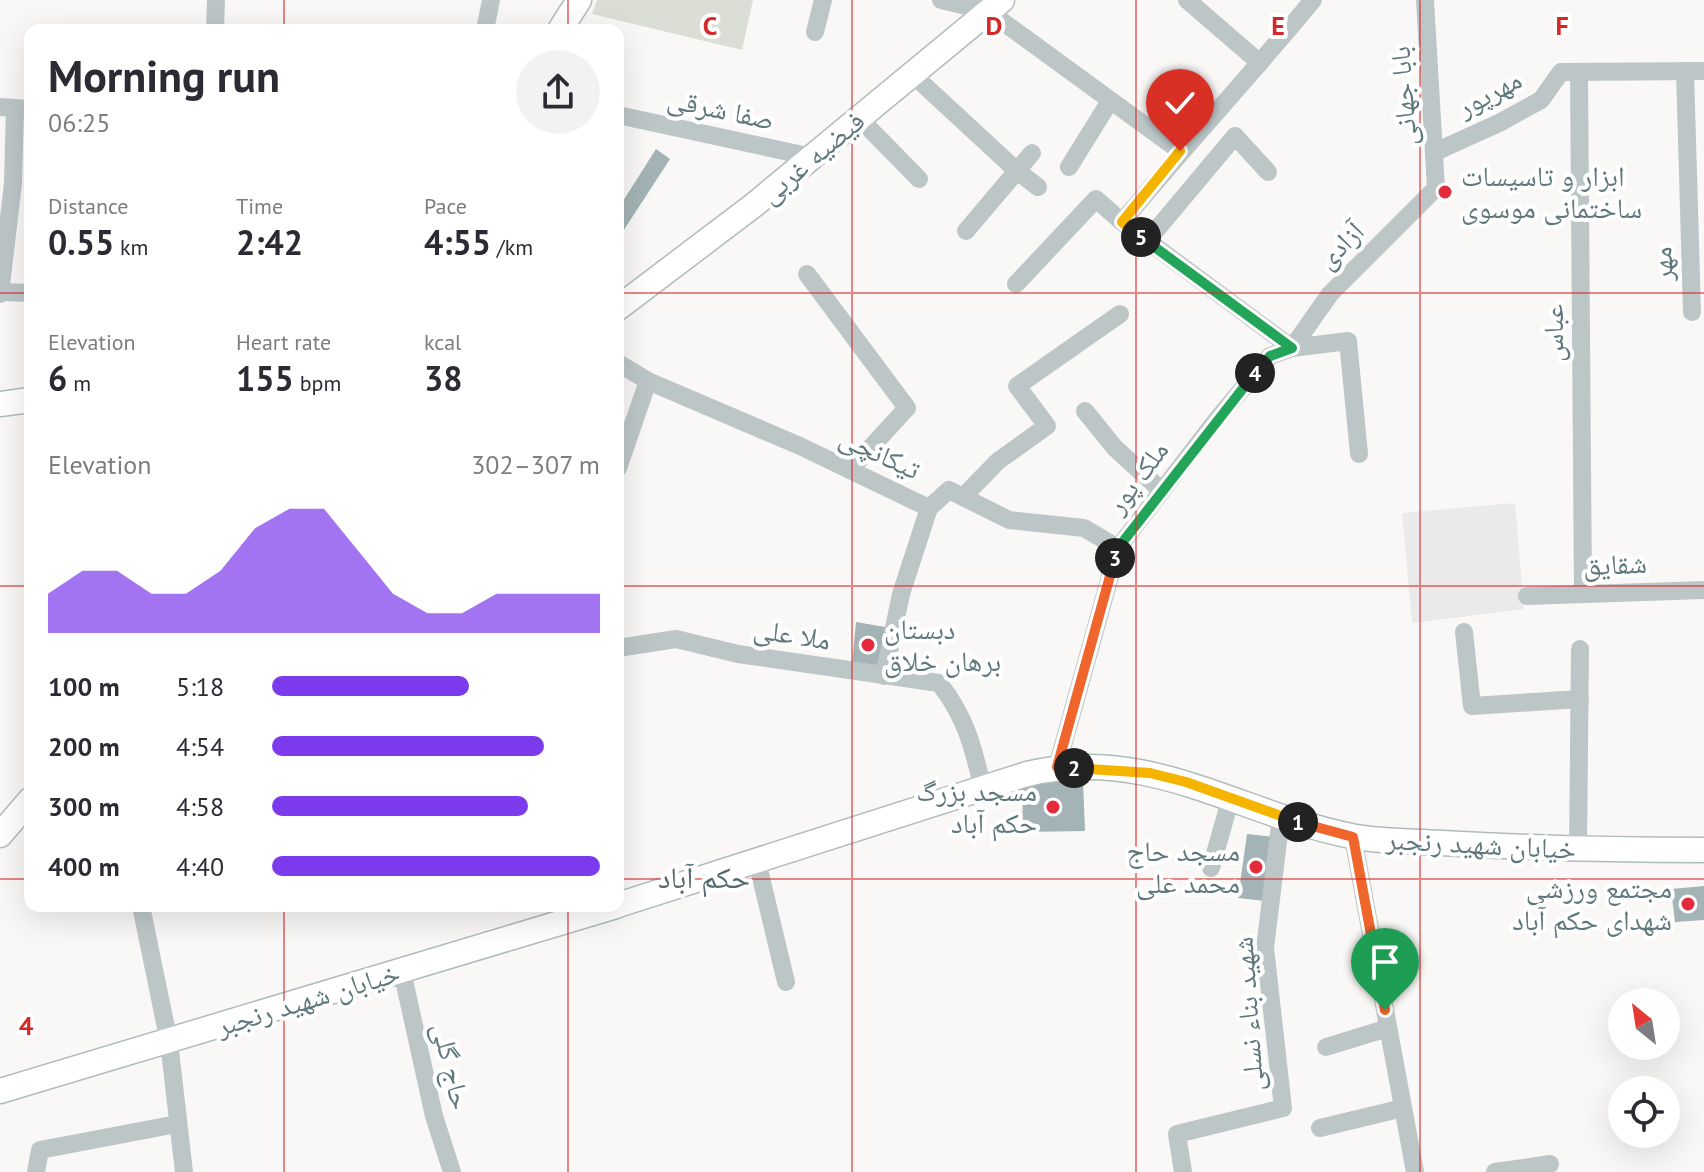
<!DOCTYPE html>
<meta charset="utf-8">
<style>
body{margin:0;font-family:"PT Sans","Noto Naskh Arabic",sans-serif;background:#f2f2f3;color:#2b2b33;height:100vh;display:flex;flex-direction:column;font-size:30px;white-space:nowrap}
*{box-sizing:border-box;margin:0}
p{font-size:26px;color:#7c7c81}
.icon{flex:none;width:44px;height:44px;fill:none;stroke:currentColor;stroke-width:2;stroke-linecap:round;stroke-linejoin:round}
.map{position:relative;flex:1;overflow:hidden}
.sheet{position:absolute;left:24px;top:24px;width:600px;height:888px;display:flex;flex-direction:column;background:#fff;border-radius:16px;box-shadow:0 8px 32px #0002}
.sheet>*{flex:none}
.needle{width:52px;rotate:330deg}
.tools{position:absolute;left:1608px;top:988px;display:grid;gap:16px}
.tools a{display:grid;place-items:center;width:72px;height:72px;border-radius:50%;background:#fff;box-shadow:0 8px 32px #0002;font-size:40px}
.pin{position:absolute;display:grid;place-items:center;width:68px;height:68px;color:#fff;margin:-82px -34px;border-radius:50% 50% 50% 0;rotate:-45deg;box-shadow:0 0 8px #0007}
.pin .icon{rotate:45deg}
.km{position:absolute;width:40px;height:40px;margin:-20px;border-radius:50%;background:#222;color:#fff;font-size:22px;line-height:40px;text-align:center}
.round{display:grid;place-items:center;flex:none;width:84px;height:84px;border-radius:42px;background:#f2f2f3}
.summary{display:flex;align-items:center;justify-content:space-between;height:136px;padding:0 24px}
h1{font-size:44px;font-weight:800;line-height:60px}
.metrics{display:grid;grid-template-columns:repeat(3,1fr);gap:12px;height:136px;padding:8px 24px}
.metrics div{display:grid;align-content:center}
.metrics b{font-size:34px;font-weight:800}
.metrics small{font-size:22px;font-weight:400}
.metrics p{font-size:22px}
.chart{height:224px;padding:16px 24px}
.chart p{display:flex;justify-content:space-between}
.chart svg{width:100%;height:144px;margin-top:8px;fill:#7c3aed;opacity:.7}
ul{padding:0 24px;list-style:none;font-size:26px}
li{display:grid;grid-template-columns:128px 96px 1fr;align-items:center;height:60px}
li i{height:20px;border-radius:10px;background:#7c3aed}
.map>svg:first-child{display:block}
</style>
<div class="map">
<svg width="1704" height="1172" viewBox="0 0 1704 1172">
<rect width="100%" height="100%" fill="#f9f8f6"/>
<path fill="#eaeaea" d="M1515 503 1524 609 1412 623 1402 513Z"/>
<path fill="#dbded5" d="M597 0H753L742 50 592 14Z"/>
<g fill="#a4b3b5">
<path d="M656 149 670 159 618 239V209Z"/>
<path d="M856 622 885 627 881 664 873 669 852 664Z"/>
<path d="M1083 781 1085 831 1023 832 1022 783Z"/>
<path d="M1247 834 1274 837 1265 901 1238 898Z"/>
<path d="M1704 886V920L1675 922 1671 889Z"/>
</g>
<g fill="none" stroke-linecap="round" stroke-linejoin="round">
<g stroke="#b0bbbc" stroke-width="27">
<g id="secondary">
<path d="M560 30 579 0"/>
<path d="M618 308 754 205 1002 0"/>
<path d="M0 404 30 400"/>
<path d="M0 835 30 800"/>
<path d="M618 905 1027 774C1149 745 1237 813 1351 836 1380 842 1412 841 1442 843 1529 848 1616 850 1704 850"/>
<path d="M0 1091 616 906"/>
</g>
</g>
<g stroke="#bdc6c7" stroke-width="18">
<path d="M941 0 988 11 1180 151"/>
<path d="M1187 0 1260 63"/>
<path d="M215 30 216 0"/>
<path d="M485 30 491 0"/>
<path d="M815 32 823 0"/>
<path d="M1685 71 1692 312"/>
<path d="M1579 72 1583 593"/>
<path d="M912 74 1017 171 1038 187"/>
<path d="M0 107 30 109"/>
<path d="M618 115 812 157"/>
<path d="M859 118 919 179"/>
<path d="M1435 152 1499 123 1541 100 1561 72 1704 71"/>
<path d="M1069 167 1110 101"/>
<path d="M1122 222C1184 147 1251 75 1313 0"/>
<path d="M966 231 1032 153"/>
<path d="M1147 241 1235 136 1268 172"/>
<path d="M807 274 907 408 850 470"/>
<path d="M1016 284 1096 199 1122 222 1292 348"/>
<path d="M0 292 30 293"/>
<path d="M0 294 13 183 15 108"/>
<path d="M1292 348 1330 294 1436 188 1425 0"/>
<path d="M618 363 648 381 800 446 929 508"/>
<path d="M1085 411 1115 448 1162 491"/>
<path d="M618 468 648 381"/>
<path d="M963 497 998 461 1047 426 1017 386 1120 314"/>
<path d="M1527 596 1704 590"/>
<path d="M1464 632 1472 706 1580 699"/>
<path d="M618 648 676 639 738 654 939 683C966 717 973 747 983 789"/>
<path d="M884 676 901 594 929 508 949 490 1009 520 1084 528 1118 548"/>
<path d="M1057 767 1118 548 1218 418 1270 356 1292 348 1348 341 1359 454"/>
<path d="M1353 837 1415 1172"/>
<path d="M1578 849 1580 649"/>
<path d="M757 861 786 982"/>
<path d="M1211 868 1231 797"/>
<path d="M141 906 169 1042 184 1172"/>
<path d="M402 971 434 1116 452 1172"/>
<path d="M1326 1047 1388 1028"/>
<path d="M1320 1128 1403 1108"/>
<path d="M36 1172 40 1150 177 1124"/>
<path d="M1183 1172 1177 1134 1283 1108 1265 948 1281 817"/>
<path d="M1495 1172 1550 1164"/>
</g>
<use href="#secondary" stroke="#fff" stroke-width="24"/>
</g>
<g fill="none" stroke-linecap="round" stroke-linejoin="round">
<g stroke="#fff" stroke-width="16">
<path id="split-1" d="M1298 822 1353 837 1385 1010"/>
</g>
<g stroke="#fff" stroke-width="16">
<path id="split-2" d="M1074 768 1150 773 1186 782 1298 822"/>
</g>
<g stroke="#fff" stroke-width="16">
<path id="split-3" d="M1074 768 1057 767 1115 558"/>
</g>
<g stroke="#fff" stroke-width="16">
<path id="split-4" d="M1115 558 1118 548 1255 373"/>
</g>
<g stroke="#fff" stroke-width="16">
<path id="split-5" d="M1141 237 1292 348 1270 356 1255 373"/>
</g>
<g stroke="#fff" stroke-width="16">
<path id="split-6" d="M1141 237 1122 222 1180 151"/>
</g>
<use href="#split-1" stroke="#f0652b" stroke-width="10"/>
<use href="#split-2" stroke="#f5b400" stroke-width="10"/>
<use href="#split-3" stroke="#f0652b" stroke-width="10"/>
<use href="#split-4" stroke="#22a559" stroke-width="10"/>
<use href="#split-5" stroke="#22a559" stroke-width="10"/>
<use href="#split-6" stroke="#f5b400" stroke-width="10"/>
</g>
<path fill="none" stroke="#d62828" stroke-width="2" stroke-opacity="0.55" d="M284 0V30M568 0V30M852 0V1172M1136 0V1172M1420 0V1172M0 293H30M618 293H1704M0 586H30M618 586H1704M0 879H30M618 879H1704M284 906V1172M568 906V1172"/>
<g fill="#e42b3b" stroke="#fff" stroke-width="3">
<circle cx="1445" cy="192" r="8"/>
<circle cx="868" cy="645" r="8"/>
<circle cx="1053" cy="807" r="8"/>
<circle cx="1256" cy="867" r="8"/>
<circle cx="1688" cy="904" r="8"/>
</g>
<g text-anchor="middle" stroke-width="8" stroke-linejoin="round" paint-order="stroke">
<g font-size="28" fill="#5f787c" stroke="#fff">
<text transform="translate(1489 93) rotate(-28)" y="10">مهرپور</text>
<text transform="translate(1403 96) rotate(-94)" y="10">بابا جهانی</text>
<text transform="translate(721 109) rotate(12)" y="10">صفا شرقی</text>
<text transform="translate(812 157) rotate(-40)" y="10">فیضیه غربی</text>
<text transform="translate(1340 245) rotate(-45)" y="10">آزادی</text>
<text transform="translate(1662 264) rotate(-92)" y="10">مهر</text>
<text transform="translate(1553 333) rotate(-90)" y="10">عباس</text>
<text transform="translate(880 453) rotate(25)" y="10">تیکانچی</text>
<text transform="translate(1137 477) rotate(-53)" y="10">ملک پور</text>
<text transform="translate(1615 564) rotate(-2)" y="10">شقایق</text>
<text transform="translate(792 634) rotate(9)" y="10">ملا علی</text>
<text transform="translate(1481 844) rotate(3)" y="10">خیابان شهید رنجبر</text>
<text transform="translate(308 999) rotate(-17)" y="10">خیابان شهید رنجبر</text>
<text transform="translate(1248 1014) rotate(-94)" y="10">شهید بناء نسلی</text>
<text transform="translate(452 1066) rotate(77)" y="10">حاج گلی</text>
</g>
<g font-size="28" fill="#5f787c" stroke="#fff" text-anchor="end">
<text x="1461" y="186" text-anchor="start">ابزار و تاسیسات<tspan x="1461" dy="32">ساختمانی موسوی</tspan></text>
<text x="884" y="639" text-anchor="start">دبستان<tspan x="884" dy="32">برهان خلاق</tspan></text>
<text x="1037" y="801">مسجد بزرگ<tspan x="1037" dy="32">حکم آباد</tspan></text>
<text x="1240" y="861">مسجد حاج<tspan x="1240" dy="32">محمد علی</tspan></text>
<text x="1672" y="898">مجتمع ورزشی<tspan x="1672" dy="32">شهدای حکم آباد</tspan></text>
</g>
<g font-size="30" fill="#566a6d" stroke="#fff">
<text x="704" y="888">حکم آباد</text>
</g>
</g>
<g font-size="26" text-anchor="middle" font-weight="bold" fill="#d62828" stroke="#fff" stroke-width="8" stroke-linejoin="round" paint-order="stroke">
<text x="710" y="35">C</text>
<text x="994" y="35">D</text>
<text x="1278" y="35">E</text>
<text x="1562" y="35">F</text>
<text x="26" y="1035">4</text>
</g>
</svg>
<div class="tools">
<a><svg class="needle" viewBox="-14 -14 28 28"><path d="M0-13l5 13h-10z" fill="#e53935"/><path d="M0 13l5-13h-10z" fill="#7c7c81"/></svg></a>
<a><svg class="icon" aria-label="locate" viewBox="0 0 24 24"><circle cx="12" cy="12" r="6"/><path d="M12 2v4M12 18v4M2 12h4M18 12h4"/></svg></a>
</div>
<div class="pin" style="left:1385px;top:1010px;background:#1e9e55"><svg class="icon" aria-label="arrive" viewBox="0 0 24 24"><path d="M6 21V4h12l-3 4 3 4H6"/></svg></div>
<div class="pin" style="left:1180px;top:151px;background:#d93025"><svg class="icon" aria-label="check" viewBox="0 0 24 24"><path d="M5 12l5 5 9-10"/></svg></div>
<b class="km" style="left:1298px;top:822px">1</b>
<b class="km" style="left:1074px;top:768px">2</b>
<b class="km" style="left:1115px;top:558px">3</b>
<b class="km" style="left:1255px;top:373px">4</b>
<b class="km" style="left:1141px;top:237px">5</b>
<section class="sheet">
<div class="summary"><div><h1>Morning run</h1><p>06:25</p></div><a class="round"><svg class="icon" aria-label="share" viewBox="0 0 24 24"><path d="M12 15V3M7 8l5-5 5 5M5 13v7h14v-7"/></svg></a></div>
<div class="metrics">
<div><p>Distance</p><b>0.55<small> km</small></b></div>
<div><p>Time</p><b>2:42</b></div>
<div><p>Pace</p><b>4:55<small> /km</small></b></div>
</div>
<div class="metrics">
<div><p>Elevation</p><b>6<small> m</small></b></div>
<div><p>Heart rate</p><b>155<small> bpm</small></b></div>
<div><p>kcal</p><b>38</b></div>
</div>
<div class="chart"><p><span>Elevation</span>302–307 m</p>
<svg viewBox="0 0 160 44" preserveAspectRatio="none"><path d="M0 44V32L10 25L20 25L30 32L40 32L50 25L60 12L70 6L80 6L90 19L100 32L110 38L120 38L130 32L140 32L150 32L160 32V44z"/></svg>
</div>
<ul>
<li><b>100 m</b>5:18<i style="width:60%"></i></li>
<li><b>200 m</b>4:54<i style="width:83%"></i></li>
<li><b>300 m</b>4:58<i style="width:78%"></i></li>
<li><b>400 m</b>4:40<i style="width:100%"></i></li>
</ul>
</section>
</div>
